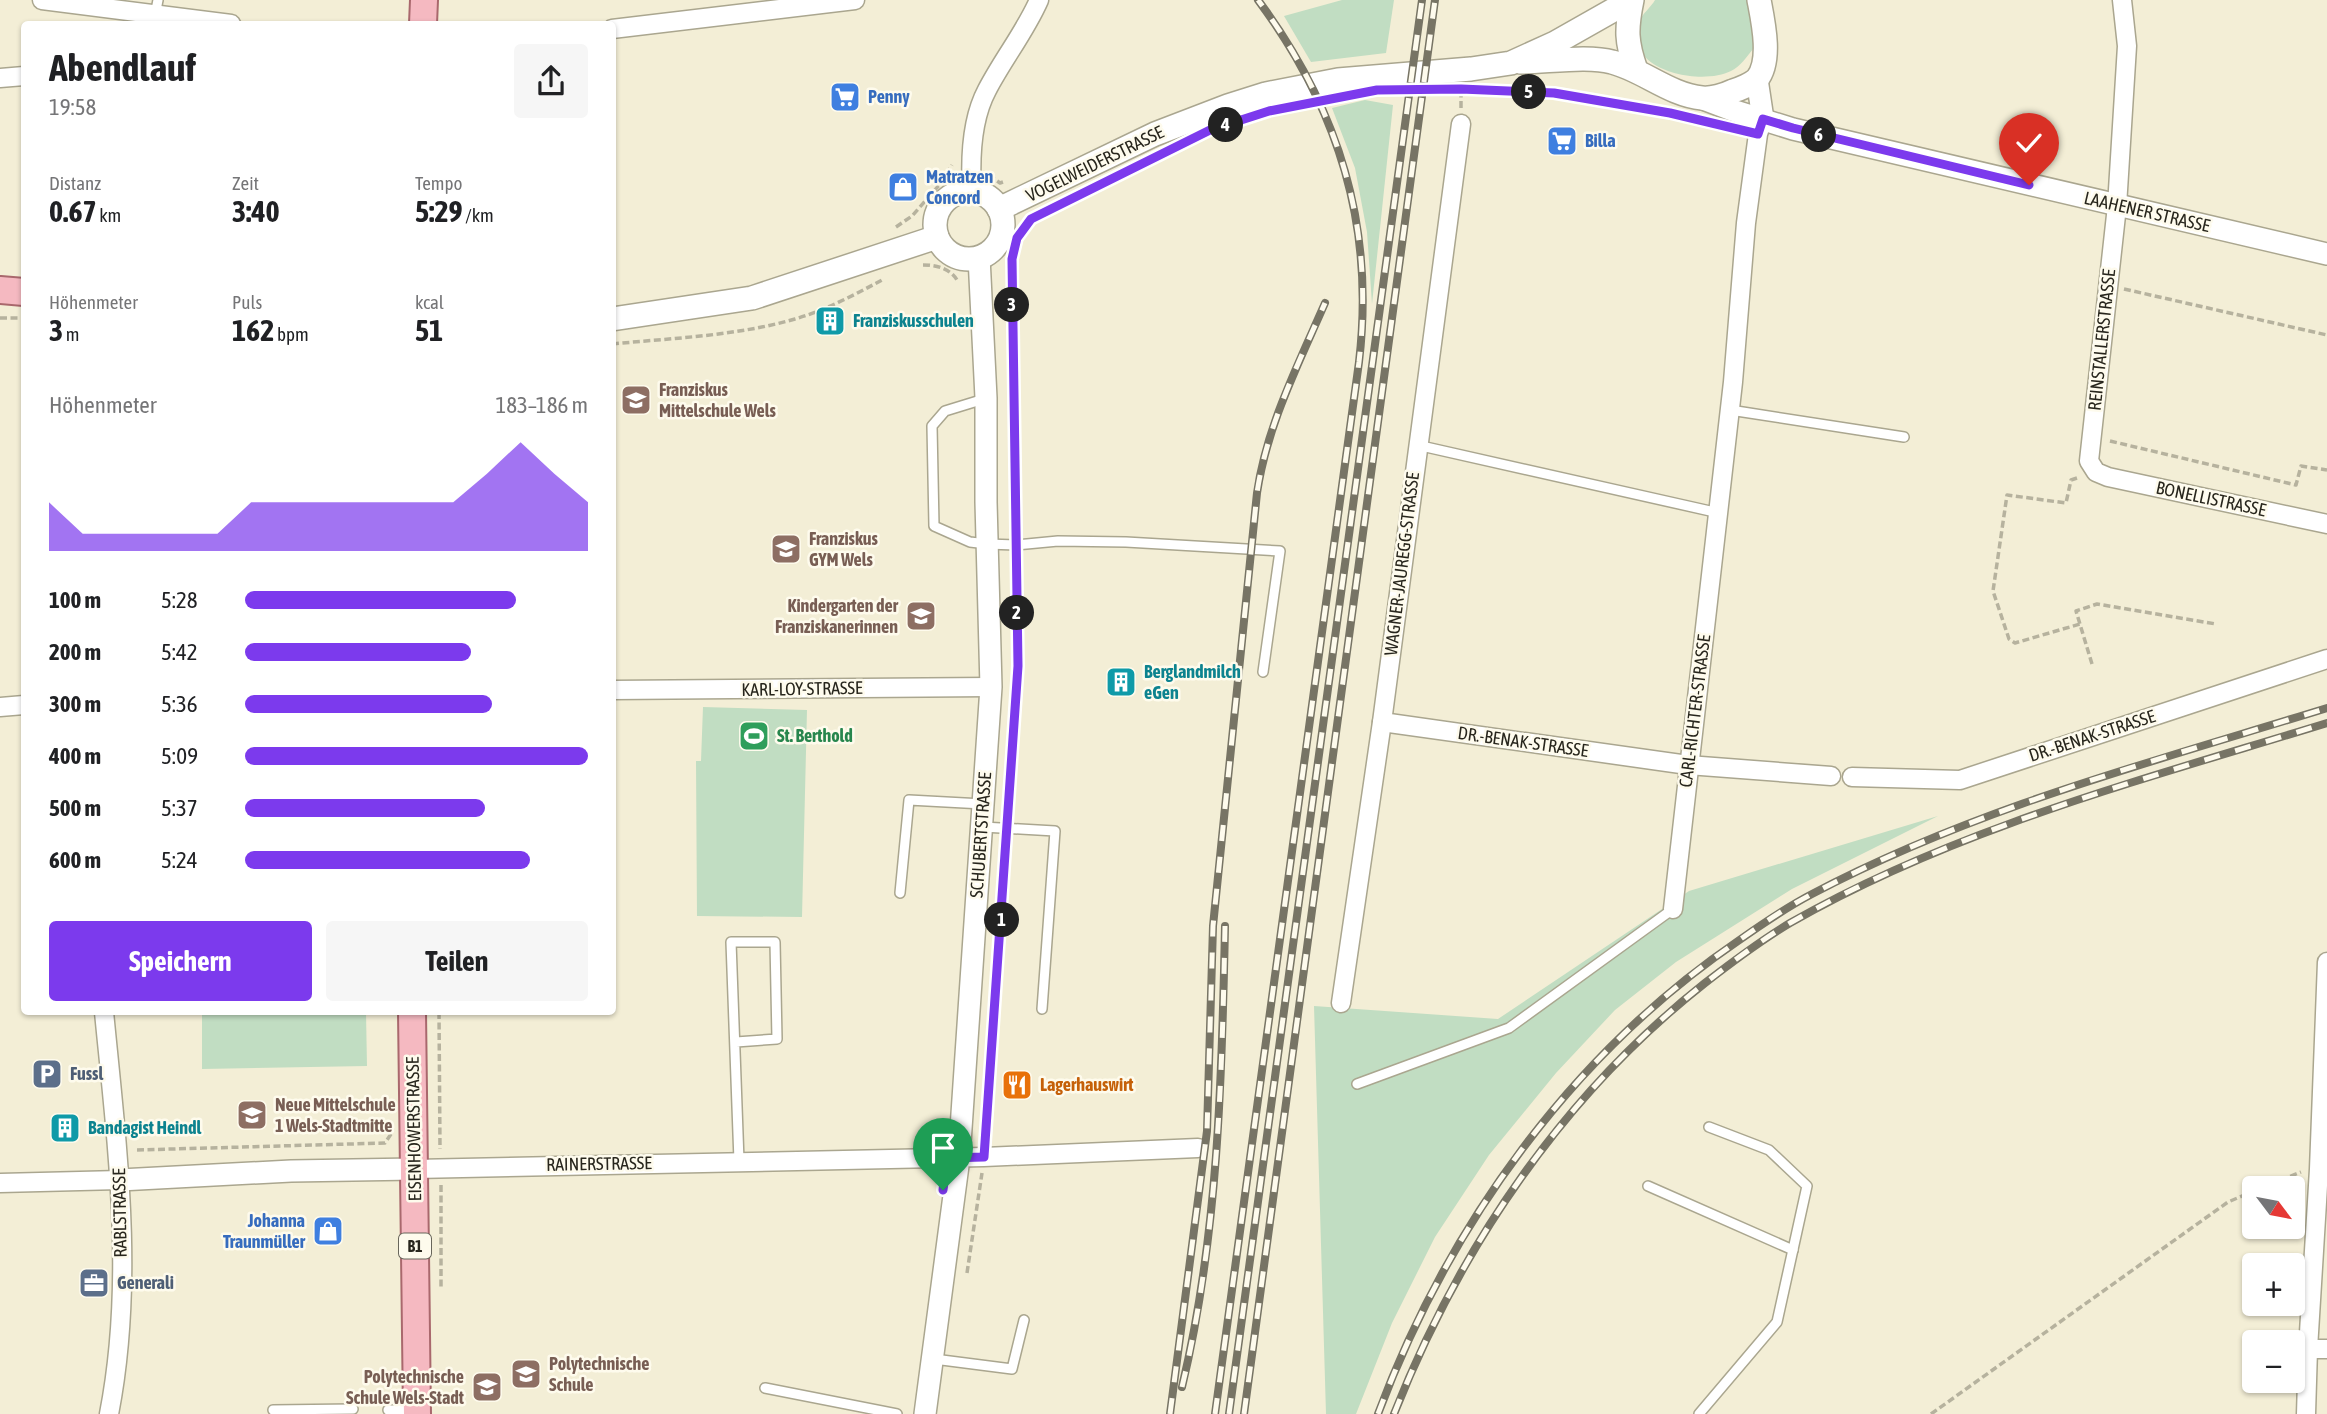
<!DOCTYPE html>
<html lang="de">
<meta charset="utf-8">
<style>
body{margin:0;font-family:"Asap Condensed",sans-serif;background:#f6f6f6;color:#202124;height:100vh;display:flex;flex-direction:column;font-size:26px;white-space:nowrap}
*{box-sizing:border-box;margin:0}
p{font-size:23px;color:#757577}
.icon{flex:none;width:38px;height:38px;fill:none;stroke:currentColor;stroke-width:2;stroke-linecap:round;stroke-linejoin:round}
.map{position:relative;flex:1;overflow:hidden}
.details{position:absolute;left:21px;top:21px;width:595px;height:994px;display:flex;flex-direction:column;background:#fff;border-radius:7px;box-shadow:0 2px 5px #0004}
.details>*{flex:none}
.needle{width:46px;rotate:122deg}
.controls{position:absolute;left:2242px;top:1176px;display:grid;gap:14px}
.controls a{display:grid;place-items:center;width:63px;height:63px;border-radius:7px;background:#fff;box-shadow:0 2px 5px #0004;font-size:35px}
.pin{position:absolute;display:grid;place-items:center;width:60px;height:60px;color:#fff;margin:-72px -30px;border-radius:50% 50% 50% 0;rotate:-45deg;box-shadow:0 0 7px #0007}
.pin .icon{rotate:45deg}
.km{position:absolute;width:35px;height:35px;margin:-18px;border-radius:50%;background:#222;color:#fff;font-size:19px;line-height:35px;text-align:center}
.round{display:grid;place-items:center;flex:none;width:74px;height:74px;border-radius:7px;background:#f6f6f6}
.headline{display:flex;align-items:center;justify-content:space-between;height:119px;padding:0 28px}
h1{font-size:38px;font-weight:700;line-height:52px}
.metrics{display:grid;grid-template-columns:repeat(3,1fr);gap:10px;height:119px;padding:7px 28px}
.metrics div{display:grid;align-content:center}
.metrics b{font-size:30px;font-weight:700}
.metrics small{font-size:19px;font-weight:400}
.metrics p{font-size:19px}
.chart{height:196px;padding:14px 28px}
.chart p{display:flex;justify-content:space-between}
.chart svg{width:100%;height:126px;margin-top:7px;fill:#7c3aed;opacity:.7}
.cta{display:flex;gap:14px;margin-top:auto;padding:14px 28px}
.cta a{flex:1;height:80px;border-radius:7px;background:#7c3aed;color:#fff;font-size:28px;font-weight:700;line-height:80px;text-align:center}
.cta a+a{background:#f6f6f6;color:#202124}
ul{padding:0 28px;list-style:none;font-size:23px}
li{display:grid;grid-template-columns:112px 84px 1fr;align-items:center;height:52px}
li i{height:18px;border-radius:9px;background:#7c3aed}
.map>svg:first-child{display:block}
</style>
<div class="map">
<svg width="2327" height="1414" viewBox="0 0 2327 1414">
<rect width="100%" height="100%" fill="#f3eed6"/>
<g fill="#c1ddc2">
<path d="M1342 0H1394L1386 53 1311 62 1284 16Z"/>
<path d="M1655 0H1747L1754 28V48C1747 56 1741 66 1731 71 1699 87 1620 69 1639 22 1642 14 1651 7 1655 0Z"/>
<path d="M1365 100 1393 105 1372 304 1367 232 1355 168 1332 108Z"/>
<path d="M703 707 807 710 802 917 697 916 696 761H701Z"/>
<path d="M1938 816 1792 889 1676 962 1615 1010 1556 1073 1489 1155 1435 1237 1392 1323 1356 1414H1326L1314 1006 1498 1019 1689 891Z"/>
<path d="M202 1012H366L367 1066 202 1069Z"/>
</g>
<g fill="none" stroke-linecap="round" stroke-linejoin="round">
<g stroke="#aaa68f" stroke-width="12">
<g id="service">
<path d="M155 15 158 0"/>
<path d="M984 399 945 411 932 426 934 526 970 542 987 544 1016 545 1058 541 1126 542 1280 551 1263 672"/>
<path d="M1730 410 1904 437"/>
<path d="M1417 445 1719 513"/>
<path d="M983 827 1055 831 1042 1009"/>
<path d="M900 893 909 800 983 804"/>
<path d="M736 1042 777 1039 775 942H731L739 1161"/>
<path d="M1357 1084 1509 1028 1673 909"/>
<path d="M1648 1186 1793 1250"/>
<path d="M934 1359 1012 1369 1024 1320"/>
<path d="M765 1388 897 1414"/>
<path d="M273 1410 353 1409"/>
<path d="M388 1410H415"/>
<path d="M1699 1414 1777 1322 1807 1186 1769 1150 1709 1127"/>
</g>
</g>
<g stroke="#aaa68f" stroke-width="21">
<g id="minor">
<path d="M42 0 231 24"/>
<path d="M2122 0 2127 46 2117 206 2089 461 2096 472 2108 477 2327 524"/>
<path d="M612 29 855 0"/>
<path d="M0 78 24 76"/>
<path d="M972 191C970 158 971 120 987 90 1003 59 1025 32 1039 0"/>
<path d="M612 690 991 687"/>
<path d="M0 707 24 705"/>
<path d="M1382 722 1688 765 1831 776"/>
<path d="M1852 777 1960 780 2327 659"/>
<path d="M1673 909 1733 382 1746 223 1758 134 1763 119"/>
<path d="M1341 1003 1382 722 1461 124"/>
<path d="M104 1012C117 1145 135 1281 109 1414"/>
<path d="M415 1169 984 1157 1198 1148"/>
<path d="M0 1183 120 1180"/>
<path d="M2308 1349H2327"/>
<path d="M2306 1414 2308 1349 2319 1169 2327 962"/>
</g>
</g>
<g stroke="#aaa68f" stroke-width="24">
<g id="tertiary">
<path d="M1757 79 1763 119"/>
<path d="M1703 99 1732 110 1793 129 2327 254"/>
<path d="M120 1180 291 1171 415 1169"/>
<path d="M925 1414 959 1158 991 687 986 502V398L979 257"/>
</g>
</g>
<g stroke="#aaa68f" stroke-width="26">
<g id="secondary">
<path d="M1632 0C1626 29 1626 42 1636 70"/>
<path d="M1521 62C1546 62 1589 55 1612 62 1643 70 1670 95 1702 98 1711 99 1725 95 1733 91 1740 89 1752 84 1757 79 1772 61 1763 21 1759 0"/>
<circle cx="969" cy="225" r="34"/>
<path d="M999 209 1155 134 1228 106 1266 94 1338 80 1471 69 1511 63 1555 43 1631 0"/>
<path d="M612 319 752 298 937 237"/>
</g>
</g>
<g stroke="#a9686d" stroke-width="30">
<g id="primary">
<path d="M423 24 424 0"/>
<path d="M0 290 24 292"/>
<path d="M412 1012 417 1414"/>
</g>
</g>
<g stroke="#b6b29e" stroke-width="3.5" stroke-dasharray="7 3.5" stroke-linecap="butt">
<path d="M1487 90 1554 93 1666 112"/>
<path d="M1461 108V91"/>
<path d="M991 173 993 178 1000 183 1003 182"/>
<path d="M896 227 912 216 942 182 952 165"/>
<path d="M923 265C937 265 952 269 958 282"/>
<path d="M2124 289 2327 335"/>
<path d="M0 318H24"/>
<path d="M612 344C673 338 736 336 795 319 826 310 856 294 884 279"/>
<path d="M2110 441 2296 485 2301 466 2327 470"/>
<path d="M2077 478 2071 480 2066 503 2007 495 1993 591 2009 639 2015 643 2080 624"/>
<path d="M1016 530 1012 259 1017 238 1032 218"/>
<path d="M2092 664 2076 611 2097 604 2216 624"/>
<path d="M1009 813 1018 666 1016 559"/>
<path d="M439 1012 440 1149"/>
<path d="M985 1138 1007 842"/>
<path d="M137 1150 385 1143 391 1134"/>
<path d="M441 1185V1289"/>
<path d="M2261 1188 2301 1172"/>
<path d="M967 1273 982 1173"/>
<path d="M1931 1414 2228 1202 2254 1191"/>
</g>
<use href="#service" stroke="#fff" stroke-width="9"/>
<use href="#minor" stroke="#fff" stroke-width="18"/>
<use href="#tertiary" stroke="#fff" stroke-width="21"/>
<use href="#secondary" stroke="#fff" stroke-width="23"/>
<use href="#primary" stroke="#f5b9c1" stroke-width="26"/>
<g stroke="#777465" stroke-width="8">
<g id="rail">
<path d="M1182 1387C1218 1236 1222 1080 1225 926"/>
<path d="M1170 1414 1207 1131 1213 926 1257 493C1267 425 1298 365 1325 303"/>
<path d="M1215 1414 1359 362C1375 227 1339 109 1258 0"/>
<path d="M1229 1414 1422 0"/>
<path d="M1244 1414 1435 0"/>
<path d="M1378 1414C1448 1226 1572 1054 1738 941 1762 924 1787 907 1812 894 1975 808 2152 762 2327 708"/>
<path d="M1394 1414C1460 1247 1563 1095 1705 983 1732 962 1760 941 1790 923 1956 828 2145 779 2327 723"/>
</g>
</g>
<use href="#rail" stroke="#fefbed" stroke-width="5" stroke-dasharray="16" stroke-linecap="butt"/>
</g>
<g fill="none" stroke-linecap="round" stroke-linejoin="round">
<g stroke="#fff" stroke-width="14">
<path id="route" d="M943 1190 947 1158 984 1157 1018 666 1012 259 1017 238 1031 219 1210 130 1269 111 1377 90 1461 89 1554 93 1670 113 1758 134 1763 119 1793 128 2029 185"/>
</g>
<use href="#route" stroke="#7c3aed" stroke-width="9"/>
</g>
<defs>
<g id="supermarket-square" transform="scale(1.575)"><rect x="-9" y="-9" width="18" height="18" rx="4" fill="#3f7fe0" stroke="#fefbed"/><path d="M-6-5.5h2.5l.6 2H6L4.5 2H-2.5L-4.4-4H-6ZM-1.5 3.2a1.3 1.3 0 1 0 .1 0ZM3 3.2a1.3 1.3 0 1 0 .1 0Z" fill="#fff"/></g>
<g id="shop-square" transform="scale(1.575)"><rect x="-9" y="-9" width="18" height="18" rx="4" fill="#3f7fe0" stroke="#fefbed"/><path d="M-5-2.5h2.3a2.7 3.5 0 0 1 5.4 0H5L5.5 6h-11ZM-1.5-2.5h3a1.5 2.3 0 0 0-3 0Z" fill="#fff"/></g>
<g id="building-square" transform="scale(1.575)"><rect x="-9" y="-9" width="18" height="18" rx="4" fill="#0f9aa8" stroke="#fefbed"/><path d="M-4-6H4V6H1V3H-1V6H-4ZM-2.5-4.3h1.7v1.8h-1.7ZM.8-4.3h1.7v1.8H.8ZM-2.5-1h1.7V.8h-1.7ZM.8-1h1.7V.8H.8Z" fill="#fff"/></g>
<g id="school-square" transform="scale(1.575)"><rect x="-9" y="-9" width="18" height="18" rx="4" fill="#8d6e63" stroke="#fefbed"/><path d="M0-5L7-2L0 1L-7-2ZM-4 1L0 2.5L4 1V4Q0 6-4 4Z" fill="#fff"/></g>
<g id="stadium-square" transform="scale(1.575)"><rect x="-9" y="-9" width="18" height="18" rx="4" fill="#2e9e5b" stroke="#fefbed"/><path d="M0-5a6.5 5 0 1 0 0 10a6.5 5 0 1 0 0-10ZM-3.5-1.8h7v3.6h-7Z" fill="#fff"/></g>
<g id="parking-square" transform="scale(1.575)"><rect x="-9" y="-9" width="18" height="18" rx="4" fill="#5c6f8a" stroke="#fefbed"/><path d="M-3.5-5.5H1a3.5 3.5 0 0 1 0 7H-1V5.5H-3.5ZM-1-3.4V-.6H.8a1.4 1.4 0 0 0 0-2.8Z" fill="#fff"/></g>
<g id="restaurant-square" transform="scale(1.575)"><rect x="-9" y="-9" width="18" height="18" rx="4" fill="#e8710a" stroke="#fefbed"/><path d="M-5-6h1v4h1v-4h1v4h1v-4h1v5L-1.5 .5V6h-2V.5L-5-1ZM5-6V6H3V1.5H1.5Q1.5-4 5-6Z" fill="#fff"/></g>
<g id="office-square" transform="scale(1.575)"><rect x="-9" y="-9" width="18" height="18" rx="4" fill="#5c6f8a" stroke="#fefbed"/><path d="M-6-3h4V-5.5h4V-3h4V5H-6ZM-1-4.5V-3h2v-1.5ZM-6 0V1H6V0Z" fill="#fff"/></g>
</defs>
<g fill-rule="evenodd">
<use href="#supermarket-square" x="845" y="97"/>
<use href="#supermarket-square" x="1562" y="141"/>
<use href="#shop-square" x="903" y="187"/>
<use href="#building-square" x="830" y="321"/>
<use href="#school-square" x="636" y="400"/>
<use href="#school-square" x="786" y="549"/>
<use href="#school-square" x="921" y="616"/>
<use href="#building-square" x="1121" y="682"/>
<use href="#stadium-square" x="754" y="736"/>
<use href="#parking-square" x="47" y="1074"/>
<use href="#restaurant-square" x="1017" y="1085"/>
<use href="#school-square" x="252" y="1115"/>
<use href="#building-square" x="65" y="1128"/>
<use href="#shop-square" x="328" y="1231"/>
<use href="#office-square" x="94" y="1283"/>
<use href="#school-square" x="526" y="1374"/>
<use href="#school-square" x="487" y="1387"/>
</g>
<g text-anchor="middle" stroke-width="5" stroke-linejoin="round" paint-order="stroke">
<rect fill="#fefbed" stroke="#68665b" stroke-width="2" x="399" y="1233.5" width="32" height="25" rx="5"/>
<g font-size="16" font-weight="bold" fill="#28261d">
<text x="415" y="1252">B1</text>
</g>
<g font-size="18" font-weight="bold" fill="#366cbe" stroke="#fefbed" text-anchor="start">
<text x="868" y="103">Penny</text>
<text x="1585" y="147">Billa</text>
<text x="926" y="183">Matratzen<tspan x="926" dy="21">Concord</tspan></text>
<text x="305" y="1227" text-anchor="end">Johanna<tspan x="305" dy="21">Traunmüller</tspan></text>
</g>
<g font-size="18" fill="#28261d" stroke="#fefbed">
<text transform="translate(1095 164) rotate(-26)" y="6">VOGELWEIDERSTRASSE</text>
<text transform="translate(2147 212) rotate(13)" y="6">LAAHENER STRASSE</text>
<text transform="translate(2102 340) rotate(-84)" y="6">REINSTALLERSTRASSE</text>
<text transform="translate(2211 499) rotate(12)" y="6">BONELLISTRASSE</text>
<text transform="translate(1402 564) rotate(-83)" y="6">WAGNER-JAUREGG-STRASSE</text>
<text transform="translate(802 689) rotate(-1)" y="6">KARL-LOY-STRASSE</text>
<text transform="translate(1695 711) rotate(-83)" y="6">CARL-RICHTER-STRASSE</text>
<text transform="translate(2092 736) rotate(-18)" y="6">DR.-BENAK-STRASSE</text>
<text transform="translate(1523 742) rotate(8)" y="6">DR.-BENAK-STRASSE</text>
<text transform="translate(981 835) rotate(-86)" y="6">SCHUBERTSTRASSE</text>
<text transform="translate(414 1129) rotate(-91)" y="6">EISENHOWERSTRASSE</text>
<text transform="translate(599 1164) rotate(-1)" y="6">RAINERSTRASSE</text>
<text transform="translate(120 1213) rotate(-91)" y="6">RABLSTRASSE</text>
</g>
<g font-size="18" font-weight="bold" fill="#0d838f" stroke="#fefbed" text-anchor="start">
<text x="853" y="327">Franziskusschulen</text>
<text x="1144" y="678">Berglandmilch<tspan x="1144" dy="21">eGen</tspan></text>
<text x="88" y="1134">Bandagist Heindl</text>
</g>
<g font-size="18" font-weight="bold" fill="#785e54" stroke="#fefbed" text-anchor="start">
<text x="659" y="396">Franziskus<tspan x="659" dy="21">Mittelschule Wels</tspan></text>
<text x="809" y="545">Franziskus<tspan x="809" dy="21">GYM Wels</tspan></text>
<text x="898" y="612" text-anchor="end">Kindergarten der<tspan x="898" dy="21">Franziskanerinnen</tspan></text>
<text x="275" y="1111">Neue Mittelschule<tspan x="275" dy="21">1 Wels-Stadtmitte</tspan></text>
<text x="549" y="1370">Polytechnische<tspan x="549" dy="21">Schule</tspan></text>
<text x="464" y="1383" text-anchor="end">Polytechnische<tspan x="464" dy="21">Schule Wels-Stadt</tspan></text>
</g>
<g font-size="18" font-weight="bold" fill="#27864d" stroke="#fefbed" text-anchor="start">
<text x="777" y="742">St. Berthold</text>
</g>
<g font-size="18" font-weight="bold" fill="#4e5e75" stroke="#fefbed" text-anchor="start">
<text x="70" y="1080">Fussl</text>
<text x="117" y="1289">Generali</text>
</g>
<g font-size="18" font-weight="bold" fill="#c56008" stroke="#fefbed" text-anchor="start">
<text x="1040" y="1091">Lagerhauswirt</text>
</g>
</g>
</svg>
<div class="controls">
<a><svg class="needle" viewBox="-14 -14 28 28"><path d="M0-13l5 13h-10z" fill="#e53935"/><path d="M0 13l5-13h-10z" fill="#757577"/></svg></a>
<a>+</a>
<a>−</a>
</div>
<div class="pin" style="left:943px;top:1190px;background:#1e9e55"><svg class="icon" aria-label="arrive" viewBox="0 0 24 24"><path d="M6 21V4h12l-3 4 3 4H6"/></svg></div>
<div class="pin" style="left:2029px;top:185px;background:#d93025"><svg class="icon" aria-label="check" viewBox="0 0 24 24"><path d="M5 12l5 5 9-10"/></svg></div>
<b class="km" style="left:1002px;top:920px">1</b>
<b class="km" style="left:1017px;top:613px">2</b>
<b class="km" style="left:1012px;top:305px">3</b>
<b class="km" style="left:1226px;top:125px">4</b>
<b class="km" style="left:1529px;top:92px">5</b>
<b class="km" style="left:1819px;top:135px">6</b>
<section class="details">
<div class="headline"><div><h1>Abendlauf</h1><p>19:58</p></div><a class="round"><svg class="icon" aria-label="share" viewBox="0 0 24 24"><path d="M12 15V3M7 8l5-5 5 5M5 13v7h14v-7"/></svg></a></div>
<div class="metrics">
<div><p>Distanz</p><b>0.67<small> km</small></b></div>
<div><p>Zeit</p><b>3:40</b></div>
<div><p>Tempo</p><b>5:29<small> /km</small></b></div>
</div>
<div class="metrics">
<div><p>Höhenmeter</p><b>3<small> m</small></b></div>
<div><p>Puls</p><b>162<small> bpm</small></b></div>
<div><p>kcal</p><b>51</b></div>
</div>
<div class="chart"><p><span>Höhenmeter</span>183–186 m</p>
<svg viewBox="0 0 160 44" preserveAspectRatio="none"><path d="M0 44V27L10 38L20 38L30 38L40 38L50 38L60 27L70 27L80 27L90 27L100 27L110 27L120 27L130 17L140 6L150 17L160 27V44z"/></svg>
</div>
<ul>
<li><b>100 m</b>5:28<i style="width:79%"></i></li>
<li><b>200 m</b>5:42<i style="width:66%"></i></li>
<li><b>300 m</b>5:36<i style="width:72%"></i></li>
<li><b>400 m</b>5:09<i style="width:100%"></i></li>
<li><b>500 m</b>5:37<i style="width:70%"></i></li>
<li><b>600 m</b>5:24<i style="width:83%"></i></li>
</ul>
<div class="cta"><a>Speichern</a><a>Teilen</a></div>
</section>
</div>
